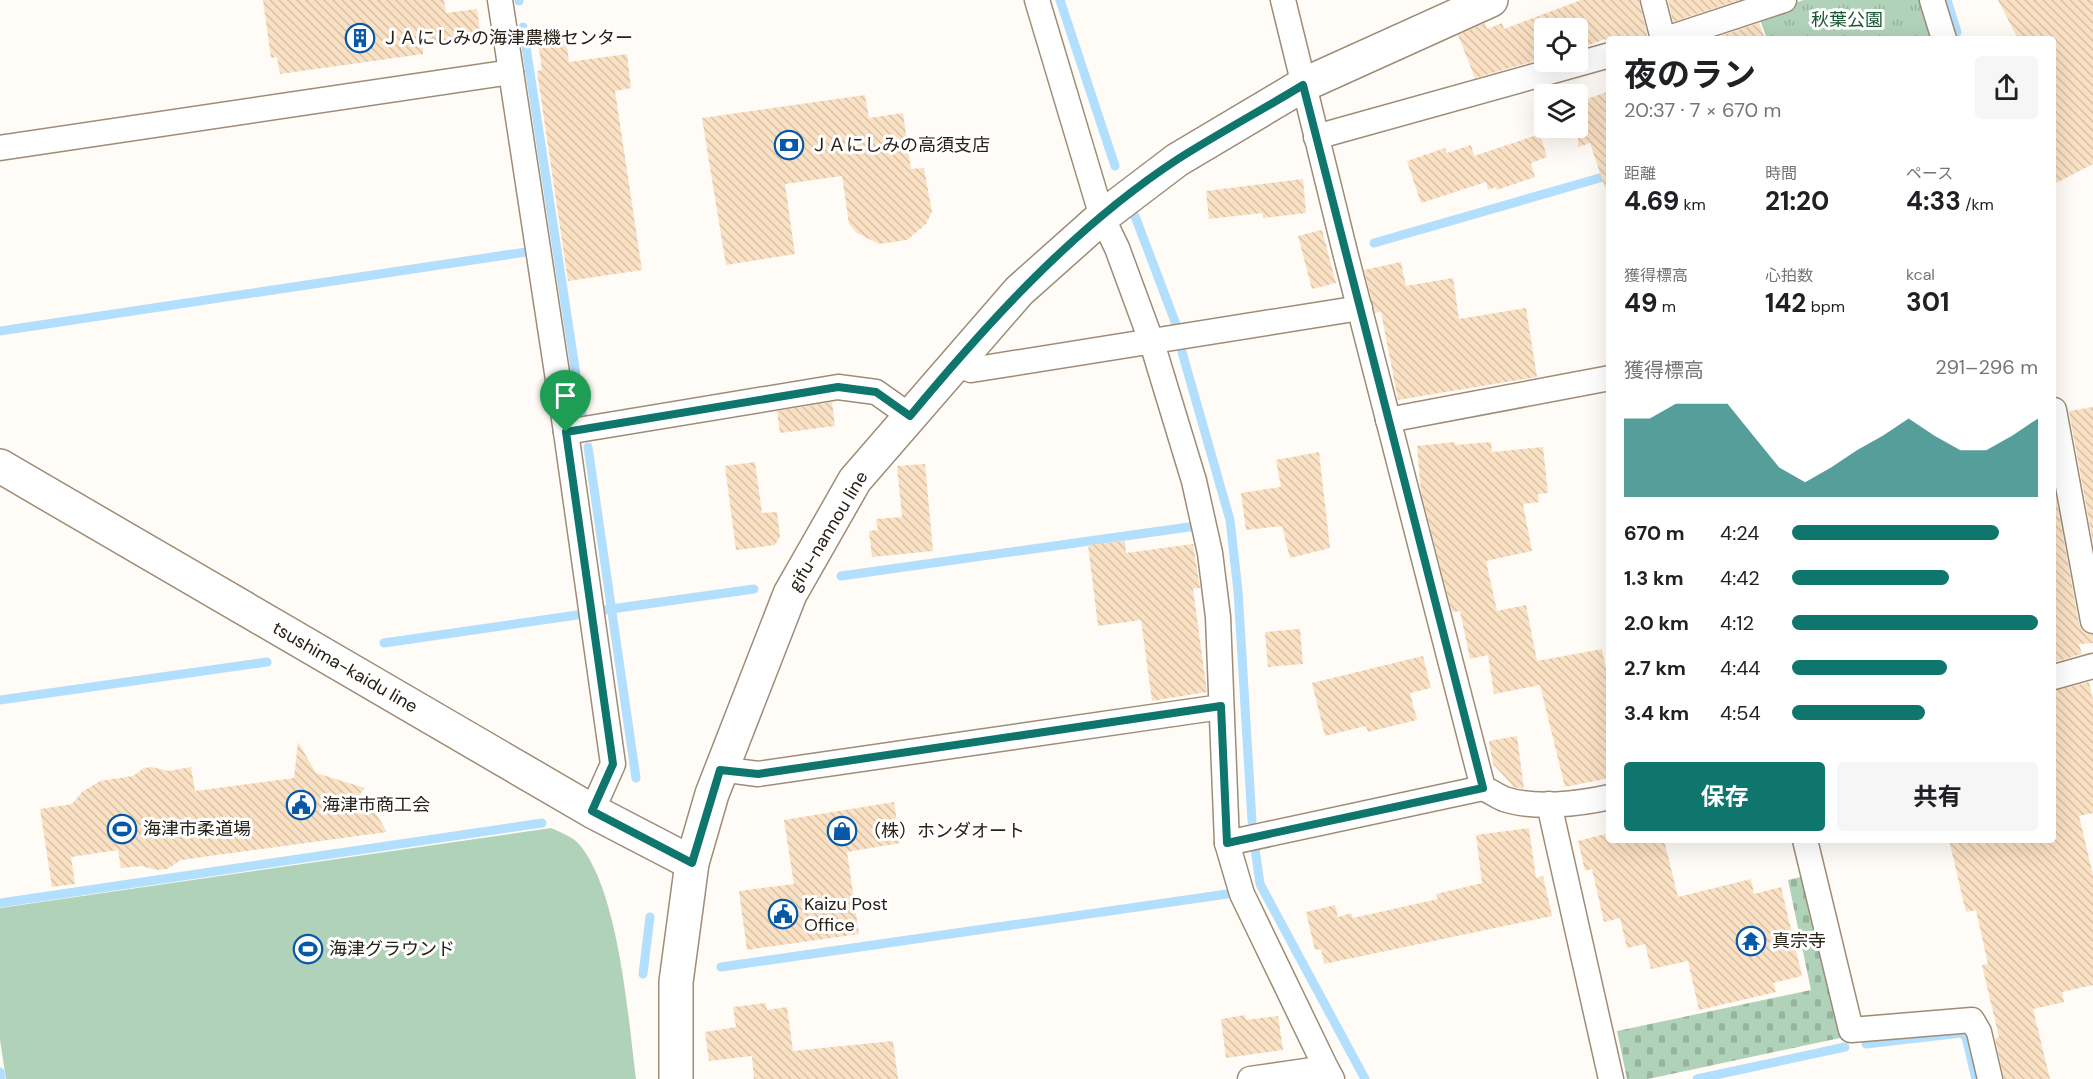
<!DOCTYPE html>
<html lang="ja">
<meta charset="utf-8">
<style>
body{margin:0;font-family:"DM Sans","Noto Sans JP",sans-serif;background:#f6f6f6;color:#202124;height:100vh;display:flex;flex-direction:column;font-size:22px;white-space:nowrap}
*{box-sizing:border-box;margin:0}
p{font-size:20px;color:#757577}
.icon{flex:none;width:33px;height:33px;fill:none;stroke:currentColor;stroke-width:2;stroke-linecap:round;stroke-linejoin:round}
.map{position:relative;flex:1;overflow:hidden}
.drawer{position:absolute;left:1606px;top:36px;width:450px;height:807px;display:flex;flex-direction:column;background:#fff;border-radius:6px;box-shadow:0 6px 24px #0002}
.drawer>*{flex:none}
.fabs{position:absolute;left:1534px;top:18px;display:grid;gap:12px}
.fabs a{display:grid;place-items:center;width:54px;height:54px;border-radius:6px;background:#fff;box-shadow:0 6px 24px #0002;font-size:30px}
.pin{position:absolute;display:grid;place-items:center;width:51px;height:51px;color:#fff;margin:-62px -26px;border-radius:50% 50% 50% 0;rotate:-45deg;box-shadow:0 0 6px #0007}
.pin .icon{rotate:45deg}
.round{display:grid;place-items:center;flex:none;width:63px;height:63px;border-radius:6px;background:#f6f6f6}
.headline{display:flex;align-items:center;justify-content:space-between;height:102px;padding:0 18px}
h1{font-size:33px;font-weight:700;line-height:45px}
.stats{display:grid;grid-template-columns:repeat(3,1fr);gap:9px;height:102px;padding:6px 18px}
.stats div{display:grid;align-content:center}
.stats b{font-size:26px;font-weight:700}
.stats small{font-size:16px;font-weight:400}
.stats p{font-size:16px}
.chart{height:168px;padding:12px 18px}
.chart p{display:flex;justify-content:space-between}
.chart svg{width:100%;height:108px;margin-top:6px;fill:#0f766e;opacity:.7}
.primary-button{display:flex;gap:12px;margin-top:auto;padding:12px 18px}
.primary-button a{flex:1;height:69px;border-radius:6px;background:#0f766e;color:#fff;font-size:24px;font-weight:700;line-height:69px;text-align:center}
.primary-button a+a{background:#f6f6f6;color:#202124}
ul{padding:0 18px;list-style:none;font-size:20px}
li{display:grid;grid-template-columns:96px 72px 1fr;align-items:center;height:45px}
li i{height:15px;border-radius:8px;background:#0f766e}
.map>svg:first-child{display:block}
</style>
<div class="map">
<svg width="2093" height="1079" viewBox="0 0 2093 1079">
<defs>
<pattern id="grass-tufts" width="24" height="20" patternUnits="userSpaceOnUse" patternTransform="scale(1.5)"><rect width="24" height="20" fill="#b0d2b9"/><path d="M3 7l-1-3M5 7V3M7 7l1-3M15 17l-1-3M17 17v-4M19 17l1-3" fill="none" stroke="#97b49e"/></pattern>
<pattern id="cemetery-stones" width="16" height="16" patternUnits="userSpaceOnUse" patternTransform="scale(1.5)"><rect width="16" height="16" fill="#b0d2b9"/><path d="M2 7V4a2 2 0 0 1 4 0v3zM10 15v-3a2 2 0 0 1 4 0v3z" fill="#97b49e"/></pattern>
<pattern id="building-back-hatch" width="6" height="6" patternUnits="userSpaceOnUse" patternTransform="scale(1.5)"><rect width="6" height="6" fill="#fbe1c4"/><path d="M-1 5l2 2M0 0l6 6M5-1l2 2" fill="none" stroke="#d7c1a8"/></pattern>
</defs>
<rect width="100%" height="100%" fill="#fffbf6"/>
<path fill="url(#grass-tufts)" d="M1804 0H1920L1935 39H1767L1758 14Z"/>
<path fill="url(#cemetery-stones)" d="M1805 876 1840 1038 1648 1079H1627L1617 1031 1811 990 1788 880Z"/>
<path fill="#b0d2b9" d="M551 828C560 832 573 837 579 844 619 891 628 1017 636 1079H6L0 1040V908Z"/>
<g fill="none" stroke-linecap="round" stroke-linejoin="round">
<g stroke="#b1dffd" stroke-width="9">
<path d="M519 0V1"/>
<path d="M1060 0 1115 166"/>
<path d="M1947 0 1957 32"/>
<path d="M523 27 582 414"/>
<path d="M1135 216 1177 327"/>
<path d="M1374 243 1610 175"/>
<path d="M0 331 526 252"/>
<path d="M1182 352 1230 520 1238 591 1252 821"/>
<path d="M588 447 636 778"/>
<path d="M841 576 1196 526"/>
<path d="M604 610 754 589"/>
<path d="M384 643 584 614"/>
<path d="M0 700 267 662"/>
<path d="M1255 848 1260 884 1365 1079"/>
<path d="M0 903 542 823"/>
<path d="M721 967 1227 894"/>
<path d="M643 974 650 917"/>
<path d="M1866 1044 1961 1033 1966 1037 1976 1079"/>
<path d="M0 1072 1 1079"/>
<path d="M1697 1079 1845 1047"/>
</g>
</g>
<g fill="url(#building-back-hatch)">
<path d="M263 0H444L446 13 477 9 481 38 423 46V54L280 74 277 57 271 58Z"/>
<path d="M1581 0H1639L1648 39H1610L1606 41 1605 39 1578 49V28H1545V58L1475 78 1458 35 1485 23 1487 29 1502 23 1504 29Z"/>
<path d="M1668 0H1739L1673 22Z"/>
<path d="M1998 0H2093V164L2054 184V39H2018Z"/>
<path d="M1759 23 1765 39H1711Z"/>
<path d="M565 31 569 62 627 54 631 88 615 91 642 270 568 281 537 71 542 70 537 35Z"/>
<path d="M1610 91V187L1605 188 1590 143 1578 147V102Z"/>
<path d="M865 95 869 118 903 113 911 169 924 168 932 212 926 224 907 240 879 244 857 233 849 224 842 176 785 184 795 254 726 265 702 118Z"/>
<path d="M1540 134 1547 157 1531 163 1535 177 1497 190 1496 187 1488 190 1486 182 1421 203 1407 161 1445 148 1447 153 1471 145 1474 156Z"/>
<path d="M1303 179 1306 213 1263 218 1262 213 1209 219 1206 191Z"/>
<path d="M1322 230 1336 283 1312 289 1298 236Z"/>
<path d="M1401 262 1406 286 1453 278 1459 319 1526 308 1537 377 1398 400 1381 312 1375 313 1364 270Z"/>
<path d="M832 402 835 426 780 433 777 411Z"/>
<path d="M2093 407V543L2069 411Z"/>
<path d="M1455 442V445L1491 442 1492 452 1543 447 1548 493 1538 494 1539 502 1523 504 1532 551 1486 561 1497 611 1526 605 1537 661 1602 649 1610 690V778L1565 787 1540 685 1494 694 1488 655 1470 659 1460 611 1452 612 1421 492 1417 446Z"/>
<path d="M1319 452 1330 548 1290 558 1282 526 1246 530 1241 493 1281 487 1276 460Z"/>
<path d="M755 462 762 513 777 512 780 536 775 545 736 550 725 466Z"/>
<path d="M925 464 933 551 872 557 869 531 878 530 876 519 902 517 897 466Z"/>
<path d="M2054 486 2079 624 2083 631 2093 635V643L2079 644 2082 654 2054 662Z"/>
<path d="M1125 541 1126 553 1193 544 1200 588 1193 589 1207 692 1152 701 1141 620 1098 626 1088 545Z"/>
<path d="M1300 629 1303 664 1268 667 1265 632Z"/>
<path d="M1423 656 1431 688 1410 693 1417 720 1368 732 1366 726 1325 736 1312 683Z"/>
<path d="M2089 682 2093 700V813L2079 816 2093 875V985L2062 992 2064 1002 2033 1009 2050 1079H2004L1995 1038 1999 1037 1982 965 1988 964 1976 910 1966 912 1949 840H2054V691Z"/>
<path d="M1517 736 1524 789 1514 787 1493 764 1489 741Z"/>
<path d="M298 742 316 773 365 788 360 794 374 810 387 832 181 860 167 869 157 870 142 866 121 868 118 850 71 857 75 884 52 887 40 809 72 804 82 792 100 781 133 776 144 768 151 767 169 771 191 767 195 791 294 778Z"/>
<path d="M894 802 900 843 847 852 859 934 747 950 739 891 794 884 784 820Z"/>
<path d="M1529 828 1536 878 1543 876 1552 916 1324 964 1321 949 1315 950 1306 912 1335 905 1338 917 1351 913 1353 918 1438 899 1436 894 1482 883 1476 835Z"/>
<path d="M1605 834 1607 840H1664L1678 897 1751 879 1754 894 1781 887 1802 976 1773 983 1776 992 1699 1010 1688 961 1651 969 1645 944 1627 948 1620 918 1604 922 1592 869 1585 871 1578 841Z"/>
<path d="M766 1003 767 1010 787 1007 793 1051 893 1041 898 1079H754L752 1056 709 1061 705 1032 736 1027 733 1007Z"/>
<path d="M1245 1015 1246 1020 1278 1016 1283 1050 1226 1058 1221 1019Z"/>
</g>
<g fill="none" stroke-linecap="round" stroke-linejoin="round">
<g stroke="#9e8c76" stroke-width="27">
<g id="minor">
<path d="M500 0 566 432"/>
<path d="M1037 0 1102 217 1117 248 1152 343 1194 481 1210 553 1218 617 1227 843 1242 894 1326 1068"/>
<path d="M1283 0 1346 256 1483 788C1490 791 1497 796 1504 799 1534 809 1579 804 1610 797"/>
<path d="M1653 0 1663 39"/>
<path d="M1932 0 1944 39"/>
<path d="M1666 39 1784 0"/>
<path d="M1316 137 1610 55"/>
<path d="M0 148 511 72"/>
<path d="M953 364 971 370 1360 308"/>
<path d="M2054 410 2093 621"/>
<path d="M1388 420 1610 378"/>
<path d="M2054 677 2093 666"/>
<path d="M720 769 758 774 1221 707"/>
<path d="M1549 804 1611 1079"/>
<path d="M592 811 613 764 566 432 838 387 876 392 910 416"/>
<path d="M1805 840 1851 1030 1972 1020 1979 1032 1990 1079"/>
<path d="M1227 843 1483 788"/>
<path d="M1250 1079 1326 1068 1332 1079"/>
</g>
</g>
<g stroke="#9e8c76" stroke-width="36">
<path id="secondary" d="M0 466 592 811 692 863"/>
</g>
<g stroke="#9e8c76" stroke-width="36">
<path id="primary" d="M676 1079V982L692 863 712 794 790 594 855 480 1019 291 1102 217 1177 160 1303 85 1491 0"/>
</g>
<use href="#minor" stroke="#fff" stroke-width="24"/>
<use href="#secondary" stroke="#fff" stroke-width="33"/>
<use href="#primary" stroke="#fff" stroke-width="33"/>
</g>
<g fill="none" stroke-linecap="round" stroke-linejoin="round">
<g stroke="#fff" stroke-width="12">
<path id="route" d="M1303 85 1483 788 1227 843 1221 706 758 774 720 770 692 863 592 811 613 764 566 432 838 387 876 392 910 416C989 321 1074 227 1178 159 1219 133 1262 110 1303 85Z"/>
</g>
<use href="#route" stroke="#0f766e" stroke-width="8"/>
</g>
<defs>
<g id="building-ring" transform="scale(1.5)"><circle r="9.5" fill="#fff" stroke="#0759a8" stroke-width="1.5"/><path d="M-4-6H4V6H1V3H-1V6H-4ZM-2.5-4.3h1.7v1.8h-1.7ZM.8-4.3h1.7v1.8H.8ZM-2.5-1h1.7V.8h-1.7ZM.8-1h1.7V.8H.8Z" fill="#0759a8"/></g>
<g id="bank-ring" transform="scale(1.5)"><circle r="9.5" fill="#fff" stroke="#0759a8" stroke-width="1.5"/><path d="M-6-4H6V4H-6ZM0-2.3a2.3 2.3 0 1 0 0 4.6a2.3 2.3 0 1 0 0-4.6Z" fill="#0759a8"/></g>
<g id="civic-ring" transform="scale(1.5)"><circle r="9.5" fill="#fff" stroke="#0759a8" stroke-width="1.5"/><path d="M-.6-6.5H3V-4.5H.6V-3L4-1V1h2V6H-6V1h2V-1L-.6-3ZM-1.2 2.5V6h2.4V2.5Z" fill="#0759a8"/></g>
<g id="stadium-ring" transform="scale(1.5)"><circle r="9.5" fill="#fff" stroke="#0759a8" stroke-width="1.5"/><path d="M0-5a6.5 5 0 1 0 0 10a6.5 5 0 1 0 0-10ZM-3.5-1.8h7v3.6h-7Z" fill="#0759a8"/></g>
<g id="shop-ring" transform="scale(1.5)"><circle r="9.5" fill="#fff" stroke="#0759a8" stroke-width="1.5"/><path d="M-5-2.5h2.3a2.7 3.5 0 0 1 5.4 0H5L5.5 6h-11ZM-1.5-2.5h3a1.5 2.3 0 0 0-3 0Z" fill="#0759a8"/></g>
<g id="temple-ring" transform="scale(1.5)"><circle r="9.5" fill="#fff" stroke="#0759a8" stroke-width="1.5"/><path d="M0-6L5-2H3V0L6.5 2.5H4V6H1.5V3h-3V6H-4V2.5H-6.5L-3 0V-2H-5Z" fill="#0759a8"/></g>
</defs>
<g fill-rule="evenodd">
<use href="#building-ring" x="360" y="38"/>
<use href="#bank-ring" x="789" y="145"/>
<use href="#civic-ring" x="301" y="805"/>
<use href="#stadium-ring" x="122" y="829"/>
<use href="#shop-ring" x="842" y="831"/>
<use href="#civic-ring" x="783" y="914"/>
<use href="#temple-ring" x="1751" y="941"/>
<use href="#stadium-ring" x="308" y="949"/>
</g>
<g text-anchor="middle" stroke-width="6" stroke-linejoin="round" paint-order="stroke">
<g font-size="18" fill="#195632" stroke="#fff">
<text x="1847" y="26">秋葉公園</text>
</g>
<g font-size="18" fill="#282118" stroke="#fff" text-anchor="start">
<text x="381" y="44">ＪＡにしみの海津農機センター</text>
<text x="810" y="151">ＪＡにしみの高須支店</text>
<text x="322" y="811">海津市商工会</text>
<text x="143" y="835">海津市柔道場</text>
<text x="863" y="837">（株）ホンダオート</text>
<text x="804" y="910">Kaizu Post<tspan x="804" dy="21">Office</tspan></text>
<text x="1772" y="947">真宗寺</text>
<text x="329" y="955">海津グラウンド</text>
</g>
<g font-size="18" fill="#282118" stroke="#fff">
<text transform="translate(828 531) rotate(-59)" y="6">gifu-nannou line</text>
<text transform="translate(345 667) rotate(30)" y="6">tsushima-kaidu line</text>
</g>
</g>
</svg>
<div class="fabs">
<a><svg class="icon" aria-label="locate" viewBox="0 0 24 24"><circle cx="12" cy="12" r="6"/><path d="M12 2v4M12 18v4M2 12h4M18 12h4"/></svg></a>
<a><svg class="icon" aria-label="layers" viewBox="0 0 24 24"><path d="M12 4l9 5-9 5-9-5zM3 14l9 5 9-5"/></svg></a>
</div>
<div class="pin" style="left:566px;top:432px;background:#1e9e55"><svg class="icon" aria-label="arrive" viewBox="0 0 24 24"><path d="M6 21V4h12l-3 4 3 4H6"/></svg></div>
<section class="drawer">
<div class="headline"><div><h1>夜のラン</h1><p>20:37 · 7 × 670 m</p></div><a class="round"><svg class="icon" aria-label="share" viewBox="0 0 24 24"><path d="M12 15V3M7 8l5-5 5 5M5 13v7h14v-7"/></svg></a></div>
<div class="stats">
<div><p>距離</p><b>4.69<small> km</small></b></div>
<div><p>時間</p><b>21:20</b></div>
<div><p>ペース</p><b>4:33<small> /km</small></b></div>
</div>
<div class="stats">
<div><p>獲得標高</p><b>49<small> m</small></b></div>
<div><p>心拍数</p><b>142<small> bpm</small></b></div>
<div><p>kcal</p><b>301</b></div>
</div>
<div class="chart"><p><span>獲得標高</span>291–296 m</p>
<svg viewBox="0 0 160 44" preserveAspectRatio="none"><path d="M0 44V12L10 12L20 6L30 6L40 6L50 19L60 32L70 38L80 32L90 25L100 19L110 12L120 19L130 25L140 25L150 19L160 12V44z"/></svg>
</div>
<ul>
<li><b>670 m</b>4:24<i style="width:84%"></i></li>
<li><b>1.3 km</b>4:42<i style="width:64%"></i></li>
<li><b>2.0 km</b>4:12<i style="width:100%"></i></li>
<li><b>2.7 km</b>4:44<i style="width:63%"></i></li>
<li><b>3.4 km</b>4:54<i style="width:54%"></i></li>
</ul>
<div class="primary-button"><a>保存</a><a>共有</a></div>
</section>
</div>
